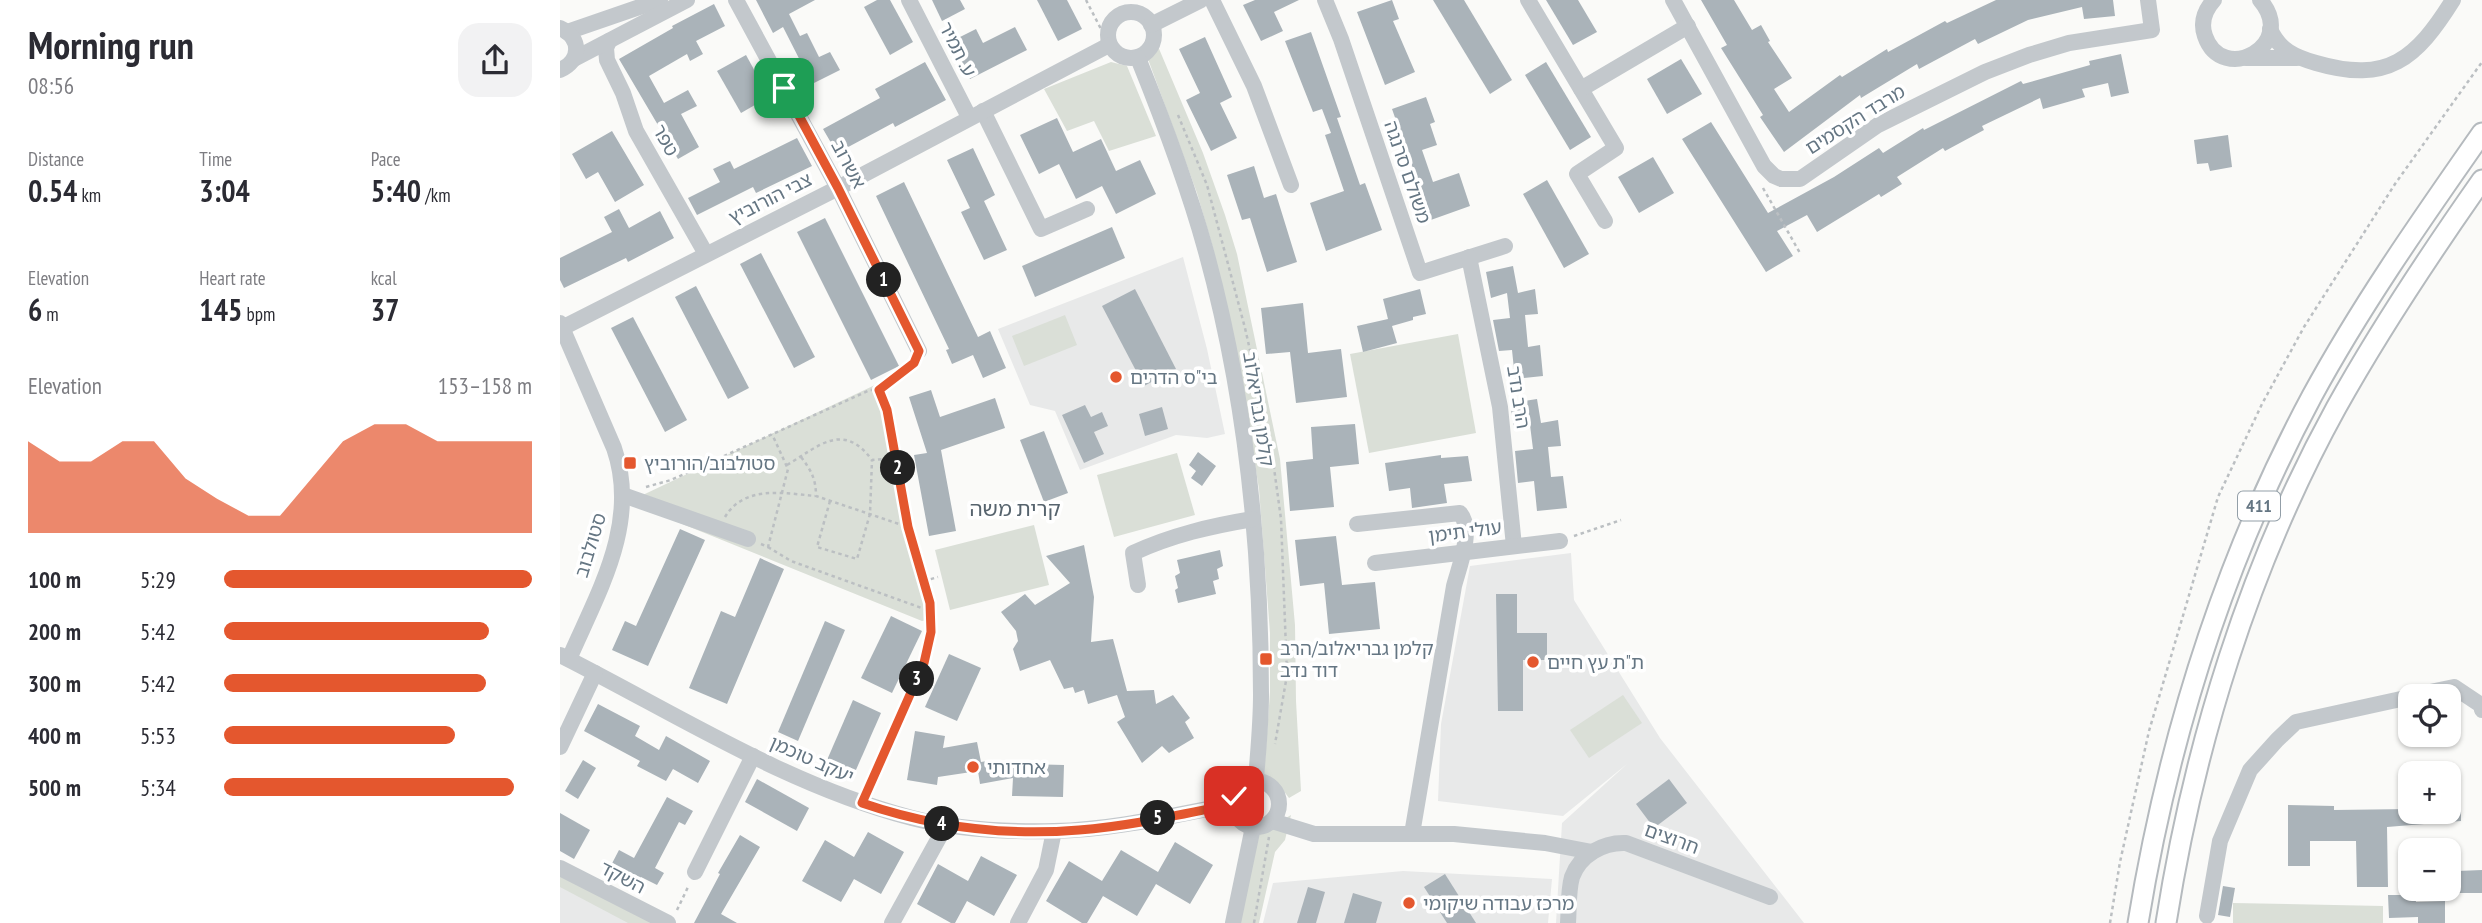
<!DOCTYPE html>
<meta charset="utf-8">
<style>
body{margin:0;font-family:"PT Sans Narrow","Noto Sans Hebrew",sans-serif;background:#f2f2f3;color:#2b2b33;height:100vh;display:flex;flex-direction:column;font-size:26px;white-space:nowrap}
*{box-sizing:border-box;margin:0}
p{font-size:23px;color:#7c7c81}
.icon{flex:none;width:38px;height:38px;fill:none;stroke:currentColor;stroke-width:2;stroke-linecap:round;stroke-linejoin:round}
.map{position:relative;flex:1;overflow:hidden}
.sheet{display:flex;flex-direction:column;background:#fff;width:560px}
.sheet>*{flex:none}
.fabs{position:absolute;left:1838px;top:684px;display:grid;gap:14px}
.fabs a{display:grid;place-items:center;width:63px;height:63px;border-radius:14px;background:#fff;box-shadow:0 2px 5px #0004;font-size:35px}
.pin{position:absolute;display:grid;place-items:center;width:60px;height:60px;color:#fff;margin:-30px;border-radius:14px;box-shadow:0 4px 10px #0006}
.km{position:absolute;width:35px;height:35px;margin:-18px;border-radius:50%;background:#222;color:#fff;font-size:19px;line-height:35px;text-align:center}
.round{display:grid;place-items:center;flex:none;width:74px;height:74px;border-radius:21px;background:#f2f2f3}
.overview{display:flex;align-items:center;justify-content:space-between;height:119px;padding:0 28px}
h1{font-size:38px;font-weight:700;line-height:52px}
.metrics{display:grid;grid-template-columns:repeat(3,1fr);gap:10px;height:119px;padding:7px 28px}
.metrics div{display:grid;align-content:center}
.metrics b{font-size:30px;font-weight:700}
.metrics small{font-size:19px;font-weight:400}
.metrics p{font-size:19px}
.chart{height:196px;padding:14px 28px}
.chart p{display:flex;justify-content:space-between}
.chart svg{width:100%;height:126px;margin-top:7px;fill:#e4572e;opacity:.7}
ul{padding:0 28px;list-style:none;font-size:23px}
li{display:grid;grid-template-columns:112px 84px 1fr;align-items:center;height:52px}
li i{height:18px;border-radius:9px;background:#e4572e}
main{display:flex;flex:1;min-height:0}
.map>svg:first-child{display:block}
</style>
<main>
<section class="sheet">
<div class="overview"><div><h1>Morning run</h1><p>08:56</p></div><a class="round"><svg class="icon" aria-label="share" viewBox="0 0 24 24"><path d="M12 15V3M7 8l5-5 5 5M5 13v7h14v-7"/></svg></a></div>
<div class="metrics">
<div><p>Distance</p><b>0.54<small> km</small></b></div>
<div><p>Time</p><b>3:04</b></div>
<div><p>Pace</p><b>5:40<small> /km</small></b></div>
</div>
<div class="metrics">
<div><p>Elevation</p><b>6<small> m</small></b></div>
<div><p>Heart rate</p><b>145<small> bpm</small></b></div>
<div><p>kcal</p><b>37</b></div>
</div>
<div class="chart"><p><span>Elevation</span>153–158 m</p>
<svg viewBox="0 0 160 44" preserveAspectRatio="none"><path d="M0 44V12L10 19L20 19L30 12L40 12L50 25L60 32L70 38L80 38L90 25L100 12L110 6L120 6L130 12L140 12L150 12L160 12V44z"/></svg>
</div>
<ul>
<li><b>100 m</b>5:29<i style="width:100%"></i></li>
<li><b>200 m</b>5:42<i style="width:86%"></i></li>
<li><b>300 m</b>5:42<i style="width:85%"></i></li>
<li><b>400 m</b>5:53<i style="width:75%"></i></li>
<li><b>500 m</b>5:34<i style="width:94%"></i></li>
</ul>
</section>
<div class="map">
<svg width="1922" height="923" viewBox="0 0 1922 923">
<rect width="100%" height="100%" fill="#fafaf8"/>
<g fill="#e8e9e9">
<path d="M623 257 647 349 665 434 647 438 616 435 520 470 495 411 470 405 438 329Z"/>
<path d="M1011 553 1014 600 1100 738 1244 923H996L1002 823 1067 764 1003 816 878 801 881 724 910 566Z"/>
<path d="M843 871 992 879 988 923H703L713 883Z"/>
<path d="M0 878 85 923H0Z"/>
</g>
<g fill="#dadfd7">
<path d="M597 44 643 153 665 215 677 254 720 459 735 625 736 701 741 791 729 798 717 782 704 775 710 692V633L699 489 680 373 653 248 637 193 588 59Z"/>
<path d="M551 62 567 66 596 136 549 151 534 121 507 131 484 89Z"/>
<path d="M505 315 517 345 464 366 452 336Z"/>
<path d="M898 334 916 433 809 453 790 354Z"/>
<path d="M315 385 335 428 352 528 377 618 362 621 68 502Z"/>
<path d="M617 453 635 515 554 537 537 475Z"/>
<path d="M474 525 489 585 390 610 375 550Z"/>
<path d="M1063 695 1082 723 1029 758 1010 730Z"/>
<path d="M731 815 725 840 715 852 699 923H677L697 835Z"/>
<path d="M0 870 104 923H68L0 887Z"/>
<path d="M1673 903 1823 906V923H1673Z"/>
</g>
<g fill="#aab3b9">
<path d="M196 0H255L229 14 240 36 247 33 259 57 270 52 280 70 252 84 223 27 213 33Z"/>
<path d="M317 0H330L353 42 330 55 304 7Z"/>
<path d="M372 0H400L405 9 382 21Z"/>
<path d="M477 0H507L522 29 498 41Z"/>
<path d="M695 0H739L714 12 723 31 701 41 683 5Z"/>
<path d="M832 0 839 19 833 21 855 72 825 85 797 12Z"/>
<path d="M873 0H904L952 80 930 94Z"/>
<path d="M986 0H1018L1037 32 1013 45Z"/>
<path d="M1141 0H1174L1192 30 1201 25 1210 41 1208 42 1232 78 1214 89 1229 112 1280 75 1282 77 1327 49 1328 52 1385 21 1387 23 1436 0H1553L1555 16 1524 19 1522 7 1468 20 1418 44 1415 39 1359 69 1357 64 1301 98 1300 95 1224 152 1200 117 1203 115 1161 48 1167 45Z"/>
<path d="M154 4 165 26 136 41 143 54 130 61 127 54 89 76 104 103 128 90 137 106 121 114 139 147 118 159 59 59 113 28 112 26Z"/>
<path d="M455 27 467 50 410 79 392 41 416 29 423 43Z"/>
<path d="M751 32 781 117 777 118 800 185 805 183 822 230 766 251 750 203 784 191 765 135 771 133 762 109 753 112 725 41Z"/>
<path d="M645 37 672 97 660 103 677 138 651 151 626 100 640 93 619 49Z"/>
<path d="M1561 54 1569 93 1551 97 1548 83 1522 89 1525 97 1483 109 1480 98 1422 126 1424 130 1385 151 1383 148 1337 177 1342 184 1321 197 1319 194 1257 232 1247 215 1217 231 1233 256 1206 272 1122 139 1151 122 1208 213 1274 177 1319 148 1323 153 1363 128 1364 130 1461 81 1463 84 1530 65 1529 61Z"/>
<path d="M186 55 209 97 181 113 157 71Z"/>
<path d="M1121 59 1142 94 1107 114 1087 79Z"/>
<path d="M365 62 386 100 335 127 333 123 277 153 263 129 320 98 315 89Z"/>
<path d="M986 62 1031 137 1010 150 965 75Z"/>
<path d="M866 97 875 122 870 124 877 145 862 150 873 182 899 173 910 206 868 221 856 187 859 186 832 109Z"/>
<path d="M497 118 513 152 541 139 556 171 580 160 596 194 556 214 542 186 516 199 499 164 479 174 460 135Z"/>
<path d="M52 131 84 185 55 202 38 172 26 179 12 154Z"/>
<path d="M1668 135 1672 167 1650 171 1648 163 1637 164 1634 140Z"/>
<path d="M237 138 252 166 196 193 193 187 137 215 128 198 160 182 153 169 170 161 174 169Z"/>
<path d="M413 148 435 195 424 201 447 250 424 260 401 212 410 208 387 160Z"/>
<path d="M1093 157 1114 193 1079 213 1058 177Z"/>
<path d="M694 166 704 198 716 194 737 262 707 272 690 218 682 220 667 175Z"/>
<path d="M987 180 1029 254 1004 268 963 194Z"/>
<path d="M344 182 418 337 430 331 446 368 423 378 413 355 392 364 386 350 389 349 316 196Z"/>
<path d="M59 209 69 228 100 211 114 238 68 262 66 258 4 288 0 280V258L52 232 44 217Z"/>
<path d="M265 218 339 366 311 380 237 232Z"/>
<path d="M552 227 565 258 475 297 462 266Z"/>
<path d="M201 253 255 357 234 368 180 264Z"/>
<path d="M953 266 958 293 975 289 978 314 965 315 968 347 980 345 983 376 955 379 952 350 939 351 933 320 950 318 947 293 931 298 926 272Z"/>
<path d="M136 286 189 388 168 399 115 297Z"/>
<path d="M575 289 616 369 584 386 542 306Z"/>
<path d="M860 289 866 314 853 317V320L832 326 837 343 803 352 797 326 828 319 823 299Z"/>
<path d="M743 303 748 353 781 349 787 397 736 403 730 352 706 354 701 308Z"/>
<path d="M73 317 127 420 105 432 51 328Z"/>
<path d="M371 390 380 417 435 398 445 428 381 450 396 531 369 536 354 455 367 453 349 397Z"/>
<path d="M977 399 981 423 998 420 1001 446 988 447 991 477 1003 476 1007 508 977 511 974 481 958 483 955 451 973 449 970 425 954 429 950 403Z"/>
<path d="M525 405 531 417 542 412 548 426 534 432 544 454 524 463 502 415Z"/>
<path d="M602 407 608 429 585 436 579 414Z"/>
<path d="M795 424 799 464 770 467 774 507 730 511 726 462 753 459 751 427Z"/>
<path d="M484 431 508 493 484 502 460 440Z"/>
<path d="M638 452 656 466 642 486 631 478 636 471 629 465Z"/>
<path d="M881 455V458L908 456 912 481 884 484 887 503 852 508 850 488 829 491 825 463Z"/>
<path d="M120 529 145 540 88 666 52 650 65 621 76 626Z"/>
<path d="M776 536 782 585 815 582 820 629 769 634 764 583 740 586 735 540Z"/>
<path d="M524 545 534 597 531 642 553 639 567 691 594 690 596 704 613 695 630 718 625 722 634 738 609 753 602 746 582 763 557 722 565 717 557 695 528 704 524 690 515 693 513 687 504 689 490 660 460 671 453 649 458 641 456 631 441 612 465 594 475 605 510 583 486 556Z"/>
<path d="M660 550 663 566 657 569 659 579 653 581 656 594 618 603 615 590 618 588 615 576 620 573 617 560Z"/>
<path d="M200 558 224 569 167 704 129 688 161 611 175 617Z"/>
<path d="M936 594H957V633H987V660H963V711H938Z"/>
<path d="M331 616 362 631 332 693 301 678Z"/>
<path d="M265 621 285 630 238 741 218 732Z"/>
<path d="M389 654 421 668 397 721 365 707Z"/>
<path d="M293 700 321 713 292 779 264 767Z"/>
<path d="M38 704 80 726 75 736 99 750 106 736 150 761 138 783 113 769 106 781 77 766 80 761 24 731Z"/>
<path d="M355 731 385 736 383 748 417 742 421 762 434 760V763L504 765 503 797 452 796 453 778 420 784 418 771 378 777 377 785 347 780Z"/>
<path d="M23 760 36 768 18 799 5 791Z"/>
<path d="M197 779 249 808 237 831 185 802Z"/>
<path d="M1109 779 1127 803 1094 828 1076 804Z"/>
<path d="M107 797 133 811 125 825 119 822 95 868 104 873 97 885 81 877 75 890 46 875 59 850 74 858Z"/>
<path d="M1728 805 1774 806V810L1850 809V812H1901V821L1827 827 1828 887H1797L1796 841H1750V866H1728Z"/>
<path d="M0 813 30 830 14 859 0 851Z"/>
<path d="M308 832 344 852 321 894 294 879 281 902 242 881 265 840 294 857Z"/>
<path d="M180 835 200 847 161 914 177 923H134L160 874 158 873Z"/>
<path d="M615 842 653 865 630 904 596 884 577 916 543 896 527 923H522L486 901 509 861 542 881 561 850 598 872Z"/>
<path d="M421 856 457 875 434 916 407 901 395 923H391L357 904 378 864 408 881Z"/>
<path d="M1922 870V893H1898L1897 871Z"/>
<path d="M885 874 916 923H887L864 887Z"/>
<path d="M1663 886 1675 888 1670 917 1658 915Z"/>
<path d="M748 887 765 892 756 923H737Z"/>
<path d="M793 893 822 902 816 923H784Z"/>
<path d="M1828 895H1855L1856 902 1885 901V923H1858V917L1829 918Z"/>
</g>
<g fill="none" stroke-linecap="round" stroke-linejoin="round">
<g stroke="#b5babe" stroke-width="23">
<g id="major">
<path d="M1578 923C1608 740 1664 560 1752 396 1802 304 1862 219 1922 133"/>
<path d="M1606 923C1634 745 1689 566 1776 408 1820 329 1870 254 1922 180"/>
</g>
</g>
<g stroke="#bbbfc2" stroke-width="2.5" stroke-dasharray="3.5 3.5" stroke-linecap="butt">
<path d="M526 0 542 31"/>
<path d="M618 115 647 185 685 328 710 439 721 519 727 675 715 744"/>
<path d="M1203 188 1240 253"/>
<path d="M320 389 353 364"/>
<path d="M241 457C251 470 256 479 256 496L348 527"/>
<path d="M227 465C259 446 283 421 312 460L336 458"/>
<path d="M86 487 111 480 310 390H319L327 409 348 527 370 602 371 632 364 663 308 790"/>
<path d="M270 501 257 547 297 559 310 514 312 460"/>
<path d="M165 517C184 485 224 493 255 496"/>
<path d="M1014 536 1061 520"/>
<path d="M201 544 208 547 228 469 212 434"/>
<path d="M208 547 231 561 370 611"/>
<path d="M364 581 378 577"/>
<path d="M117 910 129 885"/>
<path d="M694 923 709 837"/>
<path d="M1550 923 1560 862 1589 731 1658 497 1702 404 1744 327 1835 184 1922 62"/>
</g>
<g stroke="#c3c8cc" stroke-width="16">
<path d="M176 0 278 188 359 351"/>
<path d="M349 0 409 117"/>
<path d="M652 0 694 86 731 185"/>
<path d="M765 0 781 39 860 273 945 246"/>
<path d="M968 0 1056 148 1017 174 1045 221"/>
<path d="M1113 0 1204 166 1214 176 1221 179H1240L1318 125 1425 72 1469 55 1509 43 1592 30 1588 0"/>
<path d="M1654 0C1645 10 1640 22 1645 36 1662 86 1739 45 1700 0"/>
<circle cx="571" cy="35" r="23"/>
<path d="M591 25 641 0"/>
<path d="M1710 29C1719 50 1735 57 1756 63 1828 84 1856 59 1893 0"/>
<path d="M7 32 100 0"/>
<path d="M49 41 46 48 47 60 63 93 76 131 146 254"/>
<path d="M578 58C603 120 627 183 645 248 685 392 701 546 701 695 701 724 698 752 696 780"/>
<path d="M1686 58H1737"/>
<path d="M14 59 127 0"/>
<path d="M0 70C21 61 22 38 0 28"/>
<path d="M1021 89 1128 26"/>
<path d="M423 111 481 229 527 209"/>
<path d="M909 257 940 407 954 546"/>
<path d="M0 323 54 448C80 523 38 592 9 659"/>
<path d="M0 329 278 188 549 45"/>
<path d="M63 495 188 539"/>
<path d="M797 524 900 513C914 530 899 567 894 586L852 834"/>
<path d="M815 563 1000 541"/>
<path d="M578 585 573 553C612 535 651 526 693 519"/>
<path d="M0 655C115 713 226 785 352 818 398 830 447 832 494 831 554 830 614 815 673 804"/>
<path d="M1851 696 1894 687 1921 705 1922 710"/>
<path d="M0 747 35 673"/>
<circle cx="696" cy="804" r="23"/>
<path d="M712 821 754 834H894L985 843 1032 852"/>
<path d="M0 868 108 923"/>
<path d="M135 872 193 756"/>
<path d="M1647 916 1660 841 1690 770 1717 740 1736 722 1850 697"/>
<path d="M332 923 386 825"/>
<path d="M458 923 486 870 494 831"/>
<path d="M673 923 693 827"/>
<path d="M1008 923C1009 909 1008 891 1012 877 1020 855 1043 842 1066 843L1210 897"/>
</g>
<use href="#major" stroke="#fff" stroke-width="19"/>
</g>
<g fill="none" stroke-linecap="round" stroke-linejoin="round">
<g stroke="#fff" stroke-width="14">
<path id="route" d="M224 88 278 188 359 351 354 363 319 390 327 410 348 527 370 603 371 632 364 663 302 803C372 827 446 836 519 830 571 826 622 814 673 804L674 796"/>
</g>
<use href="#route" stroke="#e4572e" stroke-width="9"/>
</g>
<g fill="#e4572e" stroke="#fff" stroke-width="2.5">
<circle cx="556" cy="377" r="7"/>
<rect x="63" y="456" width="14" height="14" rx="3.5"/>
<rect x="699" y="652" width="14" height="14" rx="3.5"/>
<circle cx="973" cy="662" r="7"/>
<circle cx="413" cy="767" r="7"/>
<circle cx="849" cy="903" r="7"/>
</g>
<g text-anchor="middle" stroke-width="7" stroke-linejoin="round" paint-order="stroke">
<rect fill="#fff" stroke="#939fa8" stroke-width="2" x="1678" y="491.5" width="42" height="29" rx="5"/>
<g font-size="18" font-weight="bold" fill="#657683">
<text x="1699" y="512">411</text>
</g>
<g font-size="19" fill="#657683" stroke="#fff">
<text transform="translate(398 49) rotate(63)" y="7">ע. תמיר</text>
<text transform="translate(1295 119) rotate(-32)" y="7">מרבד הקסמים</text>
<text transform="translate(106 140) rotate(61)" y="7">טפר</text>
<text transform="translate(289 164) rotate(62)" y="7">אשרוב</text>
<text transform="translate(848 172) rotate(71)" y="7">משולם סרנגה</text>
<text transform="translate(210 198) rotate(-27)" y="7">צבי הורוביץ</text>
<text transform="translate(959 397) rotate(81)" y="7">הרב נדב</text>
<text transform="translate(699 409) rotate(81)" y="7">קלמן גבריאלוב</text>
<text transform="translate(905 531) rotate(-7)" y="7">עולי תימן</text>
<text transform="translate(30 545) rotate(-73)" y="7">סטולבוב</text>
<text transform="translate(252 759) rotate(24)" y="7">יעקב טוכמן</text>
<text transform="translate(1112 838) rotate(20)" y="7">חרוצים</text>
<text transform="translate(63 877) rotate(27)" y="7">השקד</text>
</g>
<g font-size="19" fill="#657683" stroke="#fff" text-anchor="start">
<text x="570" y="384">בי"ס הדרים</text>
<text x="84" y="470">סטולבוב/הורוביץ</text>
<text x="720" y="655">קלמן גבריאלוב/הרב<tspan x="720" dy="22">דוד נדב</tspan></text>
<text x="987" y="669">ת"ת עץ חיים</text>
<text x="427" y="774">אחדותי</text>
<text x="863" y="910">מרכז עבודה שיקומי</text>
</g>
<g font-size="21" fill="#57646e" stroke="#fff">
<text x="455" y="516">קרית משה</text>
</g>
</g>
</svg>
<div class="fabs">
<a><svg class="icon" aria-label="locate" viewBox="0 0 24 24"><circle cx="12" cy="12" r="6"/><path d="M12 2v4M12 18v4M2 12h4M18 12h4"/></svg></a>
<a>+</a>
<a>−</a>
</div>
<div class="pin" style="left:224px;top:88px;background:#1e9e55"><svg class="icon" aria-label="arrive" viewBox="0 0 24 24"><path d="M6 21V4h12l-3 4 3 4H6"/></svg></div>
<div class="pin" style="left:674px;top:796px;background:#d93025"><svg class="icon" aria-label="check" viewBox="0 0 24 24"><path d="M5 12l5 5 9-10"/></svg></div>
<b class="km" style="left:324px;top:280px">1</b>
<b class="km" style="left:338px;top:468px">2</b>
<b class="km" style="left:357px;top:679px">3</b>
<b class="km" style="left:382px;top:824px">4</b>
<b class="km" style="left:598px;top:818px">5</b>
</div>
</main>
